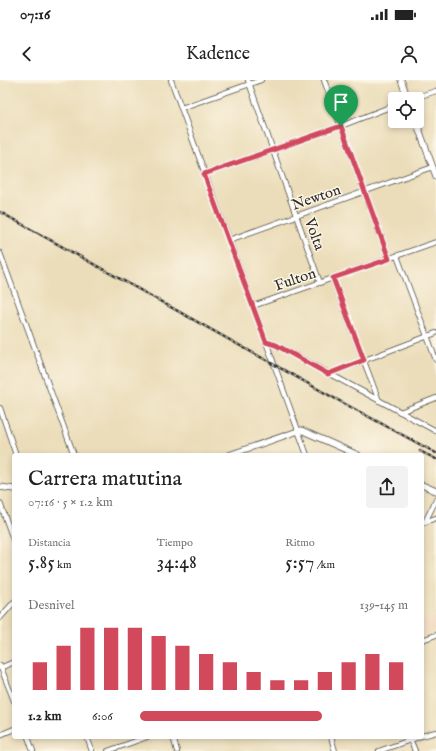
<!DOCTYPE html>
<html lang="es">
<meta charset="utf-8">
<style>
body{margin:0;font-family:"IM FELL English",serif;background:#f2f2f2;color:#222;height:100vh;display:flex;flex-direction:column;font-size:15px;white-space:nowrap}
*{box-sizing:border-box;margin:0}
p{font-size:13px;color:#767676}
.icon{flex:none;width:22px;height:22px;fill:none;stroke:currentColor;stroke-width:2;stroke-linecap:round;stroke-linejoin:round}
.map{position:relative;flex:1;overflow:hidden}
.details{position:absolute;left:12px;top:373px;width:412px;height:286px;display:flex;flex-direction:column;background:#fff;border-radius:4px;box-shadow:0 2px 6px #0003}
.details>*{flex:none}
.buttons{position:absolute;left:388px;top:12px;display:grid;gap:8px}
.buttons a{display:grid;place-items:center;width:36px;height:36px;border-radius:4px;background:#fff;box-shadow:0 2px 6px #0003;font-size:20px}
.pin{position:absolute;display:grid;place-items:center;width:34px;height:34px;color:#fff;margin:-41px -17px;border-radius:50% 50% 50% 0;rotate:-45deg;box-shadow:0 0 4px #0007}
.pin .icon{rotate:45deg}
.round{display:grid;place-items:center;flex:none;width:42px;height:42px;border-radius:4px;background:#f2f2f2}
.summary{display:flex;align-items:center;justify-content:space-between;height:68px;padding:0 16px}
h1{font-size:22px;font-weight:600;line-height:30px}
.figures{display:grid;grid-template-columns:repeat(3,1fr);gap:6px;height:68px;padding:4px 16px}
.figures div{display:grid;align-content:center}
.figures b{font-size:20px;font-weight:600}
.figures small{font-size:11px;font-weight:400}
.figures p{font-size:11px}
.chart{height:112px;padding:8px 16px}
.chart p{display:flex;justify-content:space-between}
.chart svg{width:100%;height:72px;margin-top:4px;stroke:#d1495b;stroke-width:6}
ul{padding:0 16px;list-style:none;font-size:13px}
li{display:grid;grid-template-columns:64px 48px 1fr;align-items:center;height:30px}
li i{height:10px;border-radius:5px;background:#d1495b}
.status{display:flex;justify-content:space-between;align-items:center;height:28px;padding:0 20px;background:#fff;direction:ltr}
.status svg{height:11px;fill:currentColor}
header{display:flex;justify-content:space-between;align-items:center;height:52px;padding:0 16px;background:#fff;font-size:18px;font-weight:600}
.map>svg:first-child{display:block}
</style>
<div class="status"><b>07:16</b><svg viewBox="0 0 49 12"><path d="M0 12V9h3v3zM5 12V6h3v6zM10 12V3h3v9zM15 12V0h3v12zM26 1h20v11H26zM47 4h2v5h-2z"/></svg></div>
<header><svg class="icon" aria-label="back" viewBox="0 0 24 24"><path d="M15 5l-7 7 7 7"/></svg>Kadence<svg class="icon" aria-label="person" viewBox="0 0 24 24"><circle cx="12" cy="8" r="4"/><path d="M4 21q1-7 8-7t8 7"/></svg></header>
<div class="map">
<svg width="436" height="671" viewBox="0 0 436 671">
<rect width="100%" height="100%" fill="#fcf5e5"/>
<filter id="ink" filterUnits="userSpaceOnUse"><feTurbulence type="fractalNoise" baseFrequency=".025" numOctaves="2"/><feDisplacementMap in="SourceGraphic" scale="8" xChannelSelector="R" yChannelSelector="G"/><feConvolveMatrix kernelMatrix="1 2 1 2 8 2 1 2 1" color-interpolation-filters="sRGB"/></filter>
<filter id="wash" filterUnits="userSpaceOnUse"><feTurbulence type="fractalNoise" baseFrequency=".012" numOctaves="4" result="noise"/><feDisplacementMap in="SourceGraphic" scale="16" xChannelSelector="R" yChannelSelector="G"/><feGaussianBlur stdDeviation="0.9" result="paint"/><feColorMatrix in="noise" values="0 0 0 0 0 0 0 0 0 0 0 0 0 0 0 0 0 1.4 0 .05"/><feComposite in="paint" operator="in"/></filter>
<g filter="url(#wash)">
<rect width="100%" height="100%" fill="#ebddb9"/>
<path fill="#f0d5bc" d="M436 536V550L422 554V540Z"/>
</g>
<g filter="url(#ink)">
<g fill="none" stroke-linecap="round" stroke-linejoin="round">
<g stroke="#484640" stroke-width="6">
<g id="minor">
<path d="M171 0 307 375"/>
<path d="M248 0 320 203"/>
<path d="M324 0 389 179"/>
<path d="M411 19 436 11"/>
<path d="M181 28 261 0"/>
<path d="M204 94 341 46 395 25"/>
<path d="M229 160 433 87"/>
<path d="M0 173 74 375"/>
<path d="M397 176 436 280"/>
<path d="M333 199 379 321"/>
<path d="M253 226 436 162"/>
<path d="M266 262 276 265 436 351"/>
<path d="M328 294 436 253"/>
<path d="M0 328 16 375"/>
<path d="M400 332 436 318"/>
<path d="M0 423 14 462"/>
<path d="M425 442 436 420"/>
<path d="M422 443 436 438"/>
<path d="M0 538 14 522"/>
<path d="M422 560 436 555"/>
<path d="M0 585 14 621"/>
<path d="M0 588 14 582"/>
<path d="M0 655 14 649"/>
<path d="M422 656 436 652"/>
<path d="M28 657 33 671"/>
<path d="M87 657 92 671"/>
<path d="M173 657 177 671"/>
<path d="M331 657 335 671"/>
<path d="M410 659 415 671"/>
<path d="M108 671 147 657"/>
<path d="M379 671 419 657"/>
</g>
</g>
<g stroke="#484640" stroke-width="7">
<g id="tertiary">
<path d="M401 0 408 19"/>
<path d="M416 41 436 96"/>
<path d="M229 375 301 350 358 375"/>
<path d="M422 405 436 411"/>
<path d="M0 407 14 409"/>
</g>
</g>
<use href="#minor" stroke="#fff" stroke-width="4.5"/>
<use href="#tertiary" stroke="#fff" stroke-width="5.5"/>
<g stroke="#2b2b2b" stroke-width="2.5">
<g id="rail">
<path d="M0 132 334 318 436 373"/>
<path d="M420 371 436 379"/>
</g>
</g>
<use href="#rail" stroke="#fcf5e5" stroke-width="1" stroke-dasharray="3" stroke-linecap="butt"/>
</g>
</g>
<g fill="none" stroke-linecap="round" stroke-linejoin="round" filter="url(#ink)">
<g stroke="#fff" stroke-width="8">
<path id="route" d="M341 46 389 179 333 198 364 280 328 294 276 265 266 262 204 94Z"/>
</g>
<use href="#route" stroke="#d1495b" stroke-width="5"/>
</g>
<g text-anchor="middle" stroke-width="3" stroke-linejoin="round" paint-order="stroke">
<g font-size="15" fill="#2b2b2b" stroke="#fcf5e5">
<text transform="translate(316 117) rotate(-19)" y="5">Newton</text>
<text transform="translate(315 154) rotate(70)" y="5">Volta</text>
<text transform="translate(295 199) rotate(-19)" y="5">Fulton</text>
</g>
</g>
</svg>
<div class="buttons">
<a><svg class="icon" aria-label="locate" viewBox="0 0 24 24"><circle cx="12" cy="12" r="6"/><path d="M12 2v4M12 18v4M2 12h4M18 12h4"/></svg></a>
</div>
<div class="pin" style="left:341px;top:46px;background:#1e9e55"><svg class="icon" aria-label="arrive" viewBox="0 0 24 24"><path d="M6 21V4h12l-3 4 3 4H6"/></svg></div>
<section class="details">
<div class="summary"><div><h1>Carrera matutina</h1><p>07:16 · 5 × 1.2 km</p></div><a class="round"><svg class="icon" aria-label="share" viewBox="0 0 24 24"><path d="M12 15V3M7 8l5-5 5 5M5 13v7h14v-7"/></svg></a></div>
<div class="figures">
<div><p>Distancia</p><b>5.85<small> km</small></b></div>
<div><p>Tiempo</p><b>34:48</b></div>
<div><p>Ritmo</p><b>5:57<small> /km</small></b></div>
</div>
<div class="chart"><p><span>Desnivel</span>139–145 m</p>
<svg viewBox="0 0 160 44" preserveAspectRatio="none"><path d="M5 44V27M15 44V17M25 44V6M35 44V6M45 44V6M55 44V11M65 44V17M75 44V22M85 44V27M95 44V33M105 44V38M115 44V38M125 44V33M135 44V27M145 44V22M155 44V27"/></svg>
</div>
<ul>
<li><b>1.2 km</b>6:06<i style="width:68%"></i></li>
</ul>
</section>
</div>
